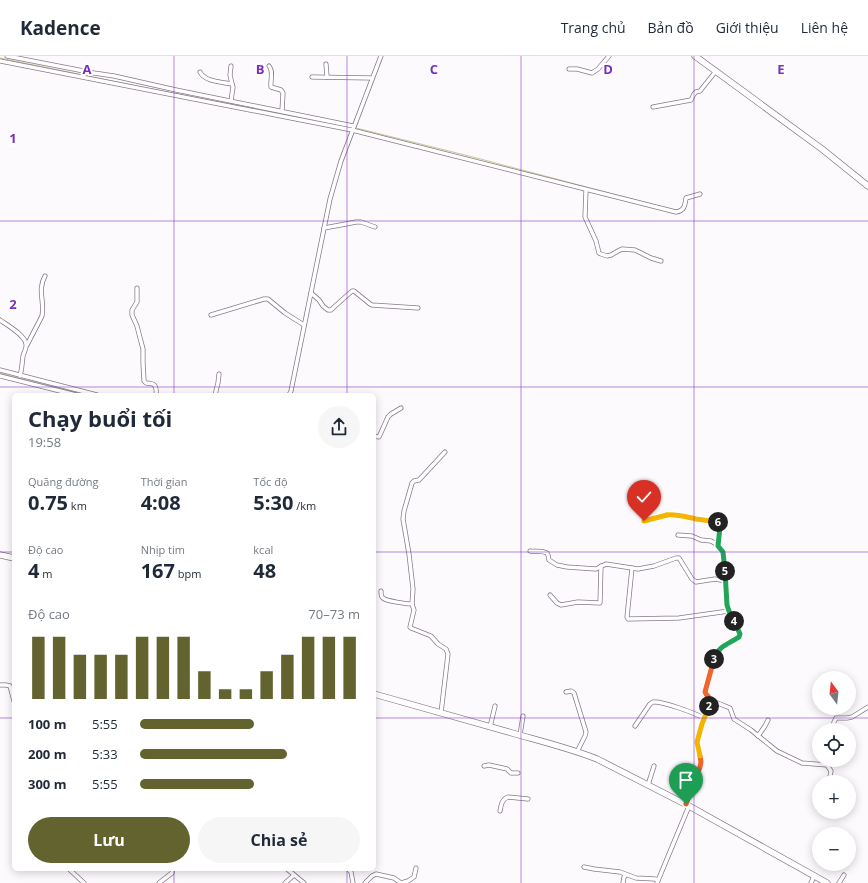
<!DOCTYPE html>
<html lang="vi">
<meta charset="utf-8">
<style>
body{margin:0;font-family:"Open Sans",sans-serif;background:#f6f6f7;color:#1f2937;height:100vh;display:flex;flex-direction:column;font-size:15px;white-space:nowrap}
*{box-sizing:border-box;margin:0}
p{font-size:13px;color:#747a83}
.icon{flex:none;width:22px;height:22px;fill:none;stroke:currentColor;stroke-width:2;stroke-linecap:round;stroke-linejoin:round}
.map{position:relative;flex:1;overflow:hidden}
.side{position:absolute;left:12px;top:337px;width:364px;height:478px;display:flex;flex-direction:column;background:#fff;border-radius:6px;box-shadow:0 2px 10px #0003}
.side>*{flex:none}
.needle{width:26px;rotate:345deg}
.tools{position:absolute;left:812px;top:615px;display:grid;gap:8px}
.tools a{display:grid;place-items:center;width:44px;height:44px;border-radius:50%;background:#fff;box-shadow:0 2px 10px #0003;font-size:20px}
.pin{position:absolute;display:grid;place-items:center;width:34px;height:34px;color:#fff;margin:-41px -17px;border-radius:50% 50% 50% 0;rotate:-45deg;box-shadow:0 0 4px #0007}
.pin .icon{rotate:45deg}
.km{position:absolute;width:20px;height:20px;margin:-10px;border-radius:50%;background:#222;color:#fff;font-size:11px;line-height:20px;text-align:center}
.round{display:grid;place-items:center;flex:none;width:42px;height:42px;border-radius:21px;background:#f6f6f7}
.headline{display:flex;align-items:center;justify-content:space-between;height:68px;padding:0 16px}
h1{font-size:22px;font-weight:700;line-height:30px}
.figures{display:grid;grid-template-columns:repeat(3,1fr);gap:6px;height:68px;padding:4px 16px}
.figures div{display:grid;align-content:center}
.figures b{font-size:20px;font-weight:700}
.figures small{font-size:11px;font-weight:400}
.figures p{font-size:11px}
.chart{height:112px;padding:8px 16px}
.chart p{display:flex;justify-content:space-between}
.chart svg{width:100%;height:72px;margin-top:4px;stroke:#636330;stroke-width:6}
.action{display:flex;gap:8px;margin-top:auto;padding:8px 16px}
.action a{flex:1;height:46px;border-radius:24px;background:#636330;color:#fff;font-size:16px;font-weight:700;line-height:46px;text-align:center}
.action a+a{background:#f6f6f7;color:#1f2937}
ul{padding:0 16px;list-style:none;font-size:13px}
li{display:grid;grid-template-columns:64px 48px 1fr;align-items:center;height:30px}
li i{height:10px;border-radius:5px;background:#636330}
header{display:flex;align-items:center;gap:24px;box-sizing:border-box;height:56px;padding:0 20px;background:#fff;border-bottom:1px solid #e0e1e3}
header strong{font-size:19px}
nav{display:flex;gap:22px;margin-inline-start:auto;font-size:14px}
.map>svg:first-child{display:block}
</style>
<header>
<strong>Kadence</strong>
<nav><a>Trang chủ</a><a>Bản đồ</a><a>Giới thiệu</a><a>Liên hệ</a></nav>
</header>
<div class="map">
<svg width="868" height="827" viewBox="0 0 868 827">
<rect width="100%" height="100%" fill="#fdfafe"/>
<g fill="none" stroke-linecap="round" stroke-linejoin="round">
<g stroke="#c9ca96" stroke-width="1">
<path d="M0 2 142 31 349 71"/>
<path d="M356 72 473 101 662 151"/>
<path d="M675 154 680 153 683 149"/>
<path d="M0 317 86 339"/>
</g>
<g stroke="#87798a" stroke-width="5">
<g id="street">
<path d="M7 0 94 17 114 20 176 34 353 70"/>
<path d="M0 5 352 74 676 156C684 155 685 150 686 142L700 138"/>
<path d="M326 8 327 21"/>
<path d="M231 10 230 19 232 28"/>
<path d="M269 10C274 16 270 24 271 31L281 34 283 37 282 55"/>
<path d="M569 13H577L592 17 598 13 609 0"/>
<path d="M200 16C205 26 222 26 232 28L233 31 231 45"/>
<path d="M312 21 372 22"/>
<path d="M653 51 691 44 694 38 696 36 700 35 716 15"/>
<path d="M586 134 585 161 596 185 599 197 601 198 607 200 611 199 618 195 622 193 635 194 651 202 661 205"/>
<path d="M324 172 346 168 356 166H361L375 171"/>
<path d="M137 232V246L132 254V259L137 270 139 278 143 293V307L144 325 146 327C155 327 157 330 156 339"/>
<path d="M311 237 319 244 323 250 328 254H331L333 252 352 235H354L370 248 372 249 418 252"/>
<path d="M211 259 264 243H268L285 257 304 269"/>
<path d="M0 264C7 269 25 279 26 288 27 292 24 296 23 300 22 307 22 313 20 320"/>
<path d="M27 289 42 260C45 246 37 234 45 220"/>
<path d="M0 314 97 339"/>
<path d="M0 320 76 339"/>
<path d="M215 339 218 327 219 318"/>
<path d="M289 339 291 335 330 143 341 105 381 0"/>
<path d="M374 380 379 381 388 361 391 358 401 352"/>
<path d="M644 465 663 460 674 458 717 466 720 468V471L718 489 723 496 724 499 727 549C729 557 739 570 740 577 740 580 739 580 737 583L718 594 716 598 705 636 706 638 712 645C706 658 698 672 697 687 697 695 701 703 700 711L686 748"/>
<path d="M678 479 692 480 701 484 711 485 718 489"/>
<path d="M530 495C536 496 541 494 547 497L548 499 549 504 557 509 567 511 596 513 606 508 638 513 654 510 676 502H679L692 523 696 526 715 523 726 525"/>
<path d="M632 512 627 561 628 563 679 562 729 555"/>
<path d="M381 535C381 537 381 541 383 542 385 545 408 548 412 548"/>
<path d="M550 539 557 547 561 549 578 546 600 547 601 510"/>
<path d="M0 629H6L10 630 14 645"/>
<path d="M566 636 571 635 574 637 586 676 585 680 577 696"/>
<path d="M712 645 720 648 730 652 734 663 751 674 777 695 802 707 827 709 829 708 831 704"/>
<path d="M441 657 448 598 446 593 438 588 431 580 411 572 410 571 414 554 412 548 413 533 409 498 403 463 404 455 412 427 414 425 419 424 445 396"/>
<path d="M635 670 650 648 653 646C663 645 694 657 704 662"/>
<path d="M490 671 495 650"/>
<path d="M833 674 834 666 836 662H847L852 661 868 651"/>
<path d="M520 679 523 660"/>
<path d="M758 680 765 670 768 664"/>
<path d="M827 709 831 715 829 726"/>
<path d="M484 710 489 709 507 713 511 717H518"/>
<path d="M648 729 654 710"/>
<path d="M500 755C501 749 502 743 508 741L528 743"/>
<path d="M584 811 594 813 620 816 636 822 655 823 658 824"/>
<path d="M69 813 84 827"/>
<path d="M287 813 304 827"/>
<path d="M348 813 351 816 353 827"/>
<path d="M159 827 172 817 173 813"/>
<path d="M285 827 294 819"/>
<path d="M365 827 372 820 376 818 394 822 401 827 408 825 414 821 416 812"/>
<path d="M623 827 624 821 626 819"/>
<path d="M657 827 689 750"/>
<path d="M811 827 814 820"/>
<path d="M839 827 844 819"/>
</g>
</g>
<g stroke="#87798a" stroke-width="7">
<g id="secondary">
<path d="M695 0 822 93 868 130"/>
<path d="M0 499 14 502"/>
<path d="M374 638C420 651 466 664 512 677 540 685 569 692 597 703L689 750 827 827"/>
</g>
</g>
<use href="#street" stroke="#fff" stroke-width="3.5"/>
<use href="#secondary" stroke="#fff" stroke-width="5.5"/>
</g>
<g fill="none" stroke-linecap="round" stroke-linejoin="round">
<g stroke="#fff" stroke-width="8">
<path id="split-1" d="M686 748 700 711 701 706 700 700"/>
</g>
<g stroke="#fff" stroke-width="8">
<path id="split-2" d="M700 700 697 686 702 668 709 650"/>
</g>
<g stroke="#fff" stroke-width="8">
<path id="split-3" d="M709 650 712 645 706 638 705 636 714 603"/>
</g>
<g stroke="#fff" stroke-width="8">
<path id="split-4" d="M714 603C718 590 729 588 739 581L740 578 734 565"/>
</g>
<g stroke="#fff" stroke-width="8">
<path id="split-5" d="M725 515 727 549 729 555 734 565"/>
</g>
<g stroke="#fff" stroke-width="8">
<path id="split-6" d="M718 466 720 469V471L718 490 723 496 725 515"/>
</g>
<g stroke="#fff" stroke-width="8">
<path id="split-7" d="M667 459C677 458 686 461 696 463 703 464 711 465 718 466"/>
</g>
<g stroke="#fff" stroke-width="8">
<path id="split-8" d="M644 465 667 459"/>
</g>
<use href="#split-1" stroke="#f0652b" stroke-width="5"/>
<use href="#split-2" stroke="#f5b400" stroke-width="5"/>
<use href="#split-3" stroke="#f0652b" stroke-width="5"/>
<use href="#split-4" stroke="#22a559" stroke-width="5"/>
<use href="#split-5" stroke="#22a559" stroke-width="5"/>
<use href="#split-6" stroke="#22a559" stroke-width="5"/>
<use href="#split-7" stroke="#f5b400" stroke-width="5"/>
<use href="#split-8" stroke="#f5b400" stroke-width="5"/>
</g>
<path fill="none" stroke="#7b2cbf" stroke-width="1" stroke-opacity="0.55" d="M174 0V339M347 0V339M521 0V827M694 0V827M0 165H868M0 331H868M0 496H14M374 496H868M0 662H14M374 662H868M174 813V827M347 813V827"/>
<g font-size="13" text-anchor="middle" font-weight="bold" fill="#7b2cbf" stroke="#fff" stroke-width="4" stroke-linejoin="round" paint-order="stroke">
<text x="87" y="18">A</text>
<text x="260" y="18">B</text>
<text x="434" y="18">C</text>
<text x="608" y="18">D</text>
<text x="781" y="18">E</text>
<text x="13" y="87">1</text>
<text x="13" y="253">2</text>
</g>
</svg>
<div class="tools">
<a><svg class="needle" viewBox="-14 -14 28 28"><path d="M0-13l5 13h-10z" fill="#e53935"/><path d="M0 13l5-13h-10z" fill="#747a83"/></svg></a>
<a><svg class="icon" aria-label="locate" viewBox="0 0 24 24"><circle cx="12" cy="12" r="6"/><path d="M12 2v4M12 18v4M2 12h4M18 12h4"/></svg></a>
<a>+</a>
<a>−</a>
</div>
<div class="pin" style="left:686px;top:748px;background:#1e9e55"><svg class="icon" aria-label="arrive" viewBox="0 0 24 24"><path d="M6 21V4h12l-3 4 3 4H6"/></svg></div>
<div class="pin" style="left:644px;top:465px;background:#d93025"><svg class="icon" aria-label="check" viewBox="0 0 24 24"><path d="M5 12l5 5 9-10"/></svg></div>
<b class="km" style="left:709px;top:650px">2</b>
<b class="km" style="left:714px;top:603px">3</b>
<b class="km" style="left:734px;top:565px">4</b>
<b class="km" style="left:725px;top:515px">5</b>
<b class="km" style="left:718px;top:466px">6</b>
<section class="side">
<div class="headline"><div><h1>Chạy buổi tối</h1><p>19:58</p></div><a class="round"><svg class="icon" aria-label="share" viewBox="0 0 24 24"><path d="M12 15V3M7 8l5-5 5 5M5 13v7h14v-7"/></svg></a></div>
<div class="figures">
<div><p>Quãng đường</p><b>0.75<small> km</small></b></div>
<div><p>Thời gian</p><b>4:08</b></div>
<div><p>Tốc độ</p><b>5:30<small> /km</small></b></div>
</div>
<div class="figures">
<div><p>Độ cao</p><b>4<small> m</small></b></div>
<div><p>Nhịp tim</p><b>167<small> bpm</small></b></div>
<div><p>kcal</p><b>48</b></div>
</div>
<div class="chart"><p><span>Độ cao</span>70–73 m</p>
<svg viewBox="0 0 160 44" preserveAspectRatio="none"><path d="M5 44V6M15 44V6M25 44V17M35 44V17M45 44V17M55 44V6M65 44V6M75 44V6M85 44V27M95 44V38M105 44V38M115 44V27M125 44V17M135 44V6M145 44V6M155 44V6"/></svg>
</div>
<ul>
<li><b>100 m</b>5:55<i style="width:52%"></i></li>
<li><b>200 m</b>5:33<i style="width:67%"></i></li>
<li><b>300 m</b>5:55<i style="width:52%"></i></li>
</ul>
<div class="action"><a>Lưu</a><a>Chia sẻ</a></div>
</section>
</div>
